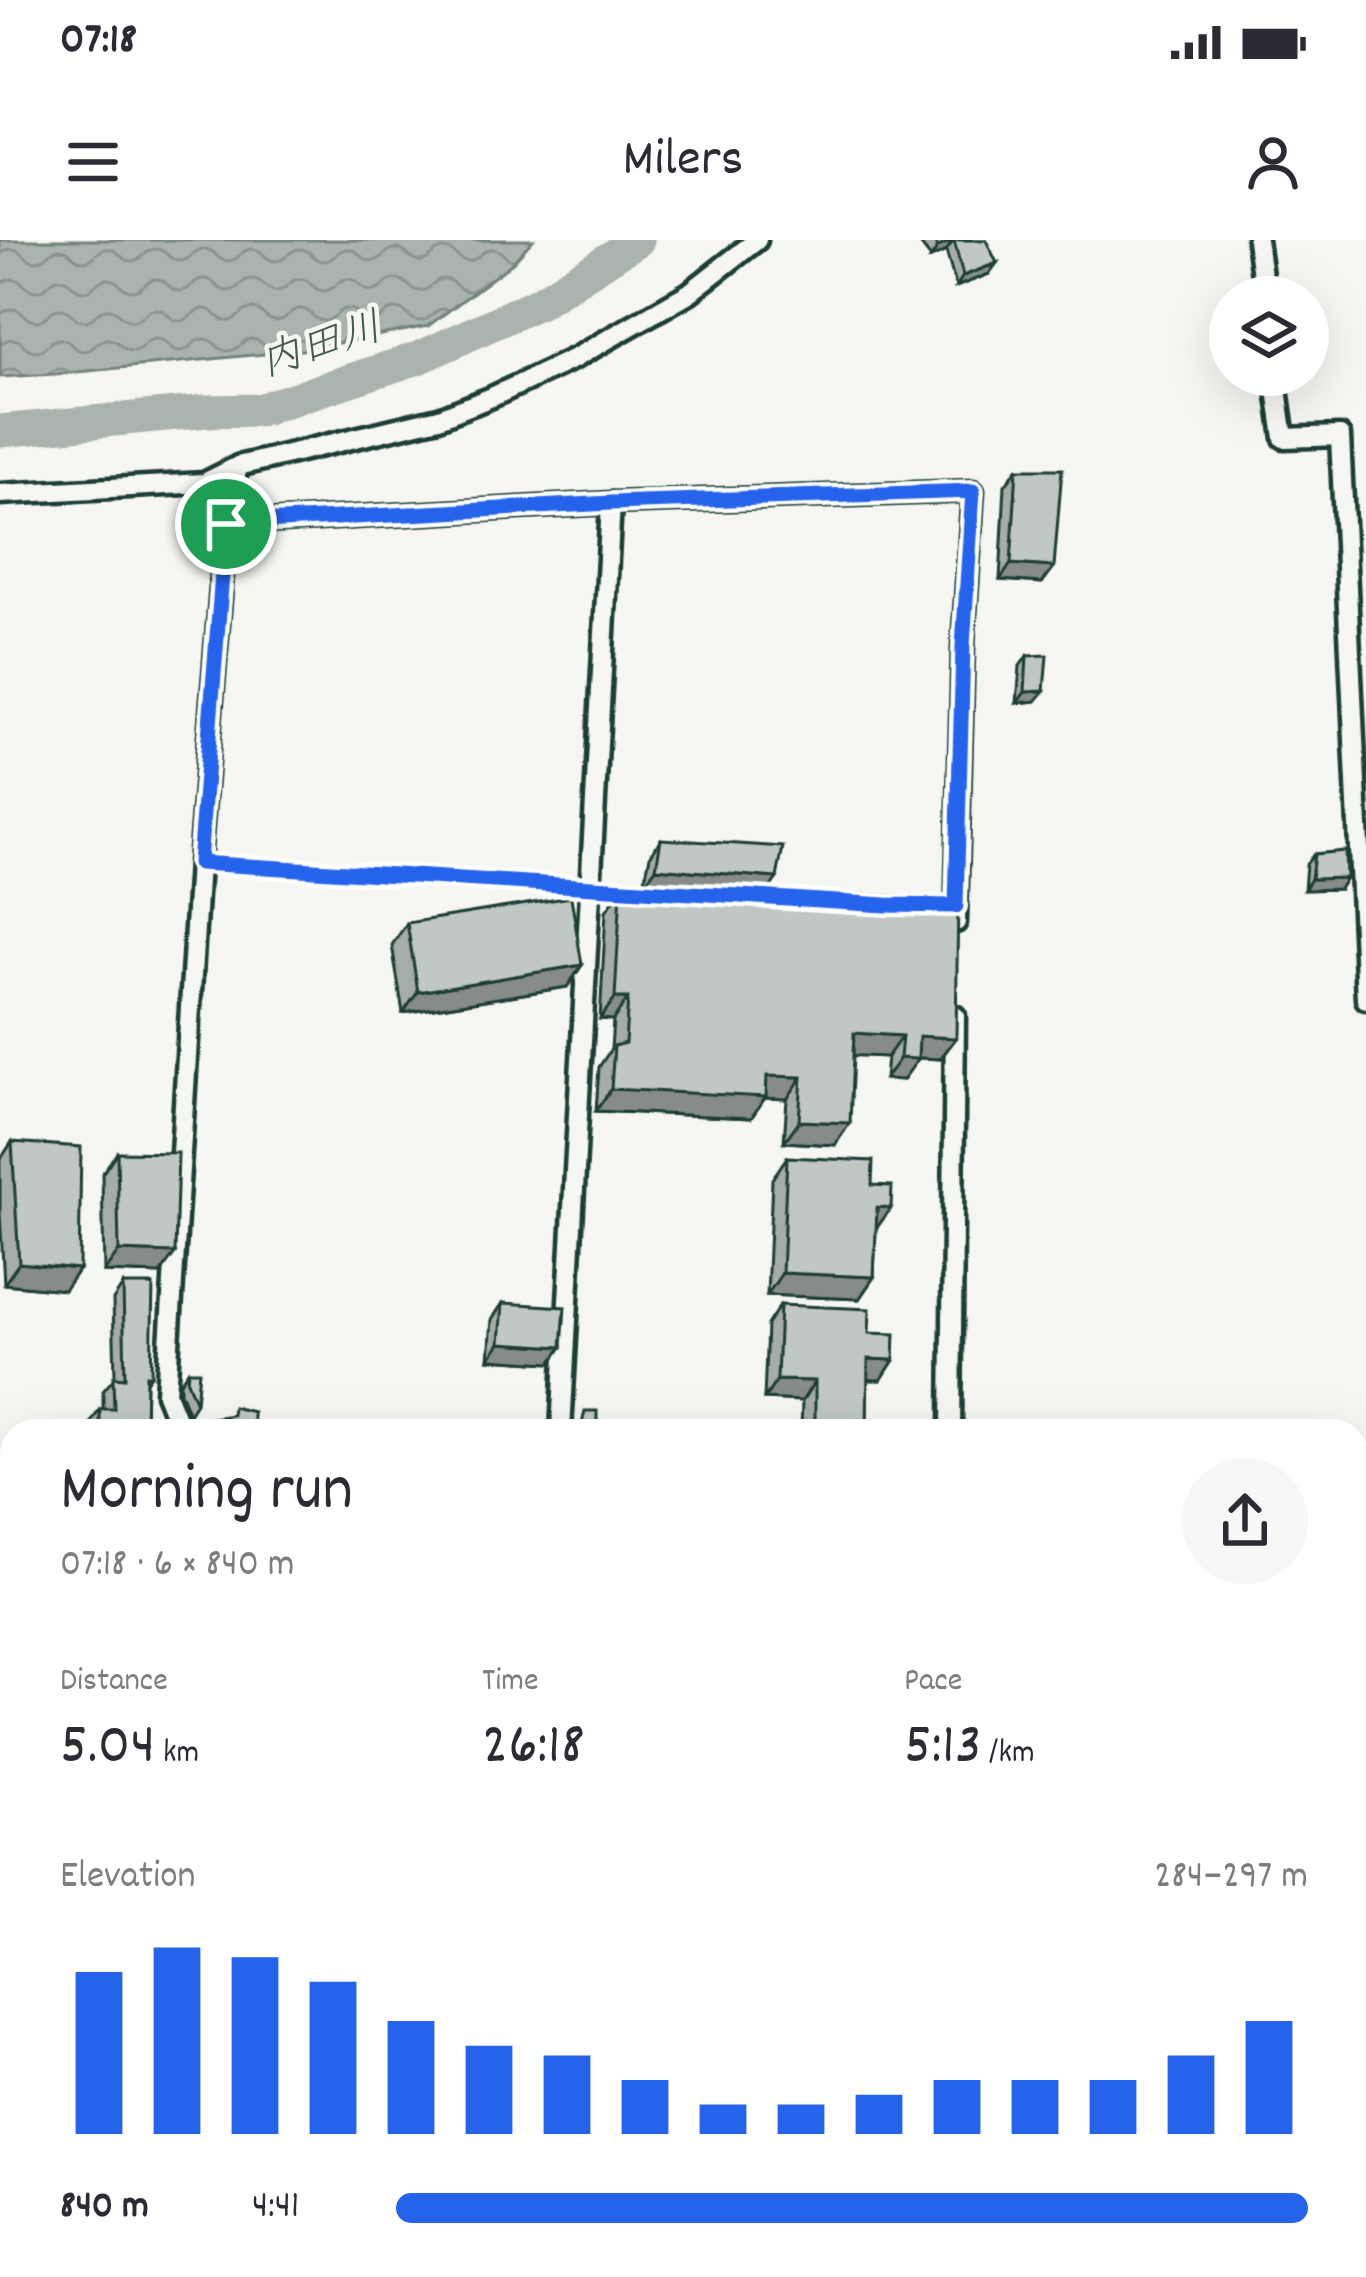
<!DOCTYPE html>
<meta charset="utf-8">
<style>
body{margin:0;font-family:Dekko,"Klee One",sans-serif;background:#f7f7f7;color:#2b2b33;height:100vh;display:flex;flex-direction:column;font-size:45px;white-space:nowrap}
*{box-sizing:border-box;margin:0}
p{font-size:39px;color:#7c7c81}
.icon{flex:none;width:66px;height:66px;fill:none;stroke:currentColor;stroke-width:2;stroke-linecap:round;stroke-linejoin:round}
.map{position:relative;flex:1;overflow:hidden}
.panel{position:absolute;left:0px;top:1179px;width:1368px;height:858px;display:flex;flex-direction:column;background:#fff;border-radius:36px 36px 0 0;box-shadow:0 12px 48px #0002}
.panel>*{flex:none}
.controls{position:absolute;left:1209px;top:36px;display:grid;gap:24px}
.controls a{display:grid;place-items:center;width:120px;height:120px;border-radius:50%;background:#fff;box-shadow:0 12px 48px #0002;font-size:60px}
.pin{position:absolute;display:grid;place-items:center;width:102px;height:102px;color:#fff;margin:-51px;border:6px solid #fff;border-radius:50%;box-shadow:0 3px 12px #0007}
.round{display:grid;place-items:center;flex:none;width:126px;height:126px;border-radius:63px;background:#f7f7f7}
.overview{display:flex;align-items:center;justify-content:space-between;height:204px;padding:0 60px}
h1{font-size:66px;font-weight:600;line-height:90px}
.figures{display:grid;grid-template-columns:repeat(3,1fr);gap:18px;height:204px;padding:12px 60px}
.figures div{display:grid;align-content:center}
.figures b{font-size:60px;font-weight:600}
.figures small{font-size:33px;font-weight:400}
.figures p{font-size:33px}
.chart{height:336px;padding:24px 60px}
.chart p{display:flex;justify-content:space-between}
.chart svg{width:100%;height:216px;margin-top:12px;stroke:#2563eb;stroke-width:6}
ul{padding:0 60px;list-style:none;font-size:39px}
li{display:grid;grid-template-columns:192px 144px 1fr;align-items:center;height:90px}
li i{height:30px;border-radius:15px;background:#2563eb}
.status{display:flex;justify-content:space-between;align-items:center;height:84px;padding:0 60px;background:#fff;direction:ltr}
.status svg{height:33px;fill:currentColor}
header{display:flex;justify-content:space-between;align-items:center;height:156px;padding:0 60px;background:#fff;font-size:54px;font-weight:600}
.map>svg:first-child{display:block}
</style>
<div class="status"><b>07:18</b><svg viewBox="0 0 49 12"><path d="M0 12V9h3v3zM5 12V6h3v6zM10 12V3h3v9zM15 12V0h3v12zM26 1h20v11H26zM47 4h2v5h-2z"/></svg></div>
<header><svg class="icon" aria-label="menu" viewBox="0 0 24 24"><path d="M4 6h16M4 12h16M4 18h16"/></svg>Milers<svg class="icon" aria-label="person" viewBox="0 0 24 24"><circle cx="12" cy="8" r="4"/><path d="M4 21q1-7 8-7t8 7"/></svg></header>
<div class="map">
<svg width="1366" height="2037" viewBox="0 0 1366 2037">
<defs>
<pattern id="water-waves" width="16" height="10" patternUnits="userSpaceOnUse" patternTransform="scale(3)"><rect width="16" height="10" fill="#aab3ae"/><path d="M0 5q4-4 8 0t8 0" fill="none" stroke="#8a938e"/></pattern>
</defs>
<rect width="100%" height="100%" fill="#f6f6f2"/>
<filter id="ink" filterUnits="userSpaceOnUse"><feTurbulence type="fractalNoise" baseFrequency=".00833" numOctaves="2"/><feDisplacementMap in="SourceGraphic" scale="24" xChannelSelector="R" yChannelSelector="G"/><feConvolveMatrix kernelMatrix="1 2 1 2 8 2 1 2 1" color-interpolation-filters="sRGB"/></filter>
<g filter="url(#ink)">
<path fill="url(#water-waves)" stroke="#72847d" stroke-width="3" d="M0 0H533L510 25 428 86 296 111 57 134 0 137Z"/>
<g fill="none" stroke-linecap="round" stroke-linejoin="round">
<path stroke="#aab3ae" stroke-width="33" d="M0 191 207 171 259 170 421 117 540 62 638 0"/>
<g stroke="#1f3d34" stroke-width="27">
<g id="minor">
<path d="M1257 0 1265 57"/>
<path d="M1275 135 1284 198 1340 196 1366 759"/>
<path d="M0 254 204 243 238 226 439 178 492 157 575 118 689 53 757 0"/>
<path d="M226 284 611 263 973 251 963 406 956 682"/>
<path d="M181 1191 166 1154 199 623 226 284 238 226"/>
<path d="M561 1191 611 263"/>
<path d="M951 1191 955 776"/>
<path d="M0 1933 4 1960 3 2037"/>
<path d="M236 2025V2037"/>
<path d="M668 2025 669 2037"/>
</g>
</g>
<g stroke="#1f3d34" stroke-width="36">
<g id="secondary">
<path d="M1356 1351 1366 1354"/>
<path d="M0 1369 12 1368"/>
</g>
</g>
<g stroke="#1f3d34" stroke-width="3" stroke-dasharray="12 9" stroke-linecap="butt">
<path d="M219 624 574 644"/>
<path d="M608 646 820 661"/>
<path d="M1356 1871 1366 1870"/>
<path d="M1028 2025 1029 2037"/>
</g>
<use href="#minor" stroke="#f6f6f2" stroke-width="18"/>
<use href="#secondary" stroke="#f6f6f2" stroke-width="27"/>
</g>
<g fill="#a6aca8" stroke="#1f3d34" stroke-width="3">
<path d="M917 0H986L989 34 956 47 946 11 931 18Z"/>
<path d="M1017 229 1054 327 1042 343 1000 340 1005 245Z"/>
<path d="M1027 416 1044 451 1036 461 1017 463 1020 426Z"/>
<path d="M661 599 766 654 644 644 650 616Z"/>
<path d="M1314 614 1339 649 1304 650 1306 624Z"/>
<path d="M621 650 837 662 843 653 956 798 940 819 918 818 903 840 885 839 887 817 853 815 835 905 784 902 787 859 765 858 751 878 596 871 599 827 611 809 613 780 600 779 606 671Z"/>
<path d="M407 683 582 725 567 747 403 773 392 705Z"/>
<path d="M12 902 79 1029 64 1050 4 1044 0 972V920Z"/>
<path d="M117 912 160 1034 104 1032 102 934Z"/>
<path d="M787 917 872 945 876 989 874 1037 859 1059 767 1055 772 939Z"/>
<path d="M123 1045 151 1135 146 1142 145 1188 172 1191H90V1184L100 1169H103V1151L115 1137 113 1060Z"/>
<path d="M503 1063 551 1123 489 1119 492 1079Z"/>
<path d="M780 1065 869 1093 894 1120 881 1140H867V1191H801L802 1161 764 1159 767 1085Z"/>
<path d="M188 1131 196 1163 189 1174 180 1152V1142Z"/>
<path d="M5 1506 12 1538 0 1537V1514Z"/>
<path d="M1366 1562V1596L1364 1597 1360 1571Z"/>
<path d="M1056 2025H1090V2037H1048Z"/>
</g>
<g fill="#878c88" stroke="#1f3d34" stroke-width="3">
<path d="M954 0 946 11 931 18 938 7Z"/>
<path d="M997 23 989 34 956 47 963 36Z"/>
<path d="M1011 324 1054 327 1042 343 1000 340Z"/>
<path d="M1044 451 1036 461 1017 463 1025 452Z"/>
<path d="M656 628 777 638 766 654 644 644Z"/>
<path d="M1346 638 1339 649 1304 650 1311 639Z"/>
<path d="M582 725 567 747 403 773 418 752Z"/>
<path d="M615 758H628L613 780 600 779Z"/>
<path d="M854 793 902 796 887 817 839 815Z"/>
<path d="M919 796 956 798 940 819 904 817Z"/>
<path d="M900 818 918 819 903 840 885 839Z"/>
<path d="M767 836 802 837 787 859 765 858 751 878 596 871 611 849Z"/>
<path d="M799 881 850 883 835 905 784 902Z"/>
<path d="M877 967 891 968 876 989Z"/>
<path d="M119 1011 175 1013 160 1034 104 1032Z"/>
<path d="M19 1023 79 1029 64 1050 4 1044Z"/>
<path d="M782 1033 874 1037 859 1059 767 1055Z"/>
<path d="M500 1103 562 1107 551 1123 489 1119Z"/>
<path d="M868 1119 894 1120 881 1140 854 1139Z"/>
<path d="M777 1140 815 1141 802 1161 764 1159Z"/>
<path d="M1356 1300H1366V1306L1362 1312 1356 1311Z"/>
<path d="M0 1317 12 1318V1324L1 1340Z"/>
<path d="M12 1471V1483L0 1484V1472Z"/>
<path d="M8 1524H12V1538L0 1537Z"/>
<path d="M3 1629H12V1637L7 1642H0Z"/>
<path d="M12 1702V1713L0 1716 1 1704Z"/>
</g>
<g fill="#c1c8c3" stroke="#1f3d34" stroke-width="3">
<path d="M933 0H954L938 7Z"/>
<path d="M954 0H986L997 23 963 36Z"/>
<path d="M1017 229H1062L1054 327 1011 324Z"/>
<path d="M1047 415 1044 451 1025 452 1027 416Z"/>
<path d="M661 599 783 607 777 638 656 628Z"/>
<path d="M1345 611 1346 638 1311 639 1314 614Z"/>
<path d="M621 650 843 662V653L958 659 956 798 919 796 918 819 900 818 902 796 854 793 850 883 799 881 802 837 767 836 766 857 611 849 614 806 625 803 628 758H615Z"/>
<path d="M571 657 582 725 418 752 407 683Z"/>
<path d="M12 902 81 907 79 1029 19 1023Z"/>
<path d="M117 912 178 913 175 1013 119 1011Z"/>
<path d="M787 917 873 921 872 945 892 946 891 968 877 967 874 1037 782 1033Z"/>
<path d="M123 1045H153L151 1135H146L145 1188 172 1191H100V1169H114L113 1137 125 1138Z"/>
<path d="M503 1063 565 1067 562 1107 500 1103Z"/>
<path d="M780 1065 870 1069 869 1093 895 1094 894 1120 868 1119 867 1191H815V1141L777 1140Z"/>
<path d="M188 1131H199L196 1163 187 1141Z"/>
<path d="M233 1167 253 1172V1191H202L204 1179 232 1175Z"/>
<path d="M585 1171H597V1191H511V1185L563 1187 572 1190 582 1184Z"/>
<path d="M1356 1222H1361L1360 1248H1356Z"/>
<path d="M0 1256 12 1257V1318L0 1317Z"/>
<path d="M1366 1276V1300H1356V1277Z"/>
<path d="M12 1448V1471L0 1472V1449Z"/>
<path d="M5 1506H12V1524H8Z"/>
<path d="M12 1552V1629H3L10 1659 12 1658V1702L1 1704 0 1554Z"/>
<path d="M571 2025H630L631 2037H572Z"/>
<path d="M1058 2025H1090V2037H1057Z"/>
</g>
</g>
<g fill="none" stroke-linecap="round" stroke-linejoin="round" filter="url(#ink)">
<g stroke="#fff" stroke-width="24">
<path id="route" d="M973 251 963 406 956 666 886 665 199 623 226 284 611 263Z"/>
</g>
<use href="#route" stroke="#2563eb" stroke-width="15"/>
</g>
<g text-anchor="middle" stroke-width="9" stroke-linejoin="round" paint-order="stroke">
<g font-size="42" font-style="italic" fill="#425a52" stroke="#f6f6f2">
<text transform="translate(320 102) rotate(-18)" y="15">内田川</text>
</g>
</g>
</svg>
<div class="controls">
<a><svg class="icon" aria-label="layers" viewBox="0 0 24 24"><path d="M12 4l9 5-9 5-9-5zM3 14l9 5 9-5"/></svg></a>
</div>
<div class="pin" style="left:226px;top:284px;background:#1e9e55"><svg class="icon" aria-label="arrive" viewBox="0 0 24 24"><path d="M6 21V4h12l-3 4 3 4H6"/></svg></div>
<section class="panel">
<div class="overview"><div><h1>Morning run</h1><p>07:18 · 6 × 840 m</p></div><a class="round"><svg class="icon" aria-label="share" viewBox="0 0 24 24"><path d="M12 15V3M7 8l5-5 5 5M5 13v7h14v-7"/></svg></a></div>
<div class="figures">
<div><p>Distance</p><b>5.04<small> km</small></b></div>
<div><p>Time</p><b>26:18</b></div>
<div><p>Pace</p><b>5:13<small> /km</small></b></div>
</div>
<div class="chart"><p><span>Elevation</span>284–297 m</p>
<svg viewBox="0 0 160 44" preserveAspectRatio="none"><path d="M5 44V11M15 44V6M25 44V8M35 44V13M45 44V21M55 44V26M65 44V28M75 44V33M85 44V38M95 44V38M105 44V36M115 44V33M125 44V33M135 44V33M145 44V28M155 44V21"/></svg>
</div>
<ul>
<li><b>840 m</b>4:41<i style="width:100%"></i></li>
</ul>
</section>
</div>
